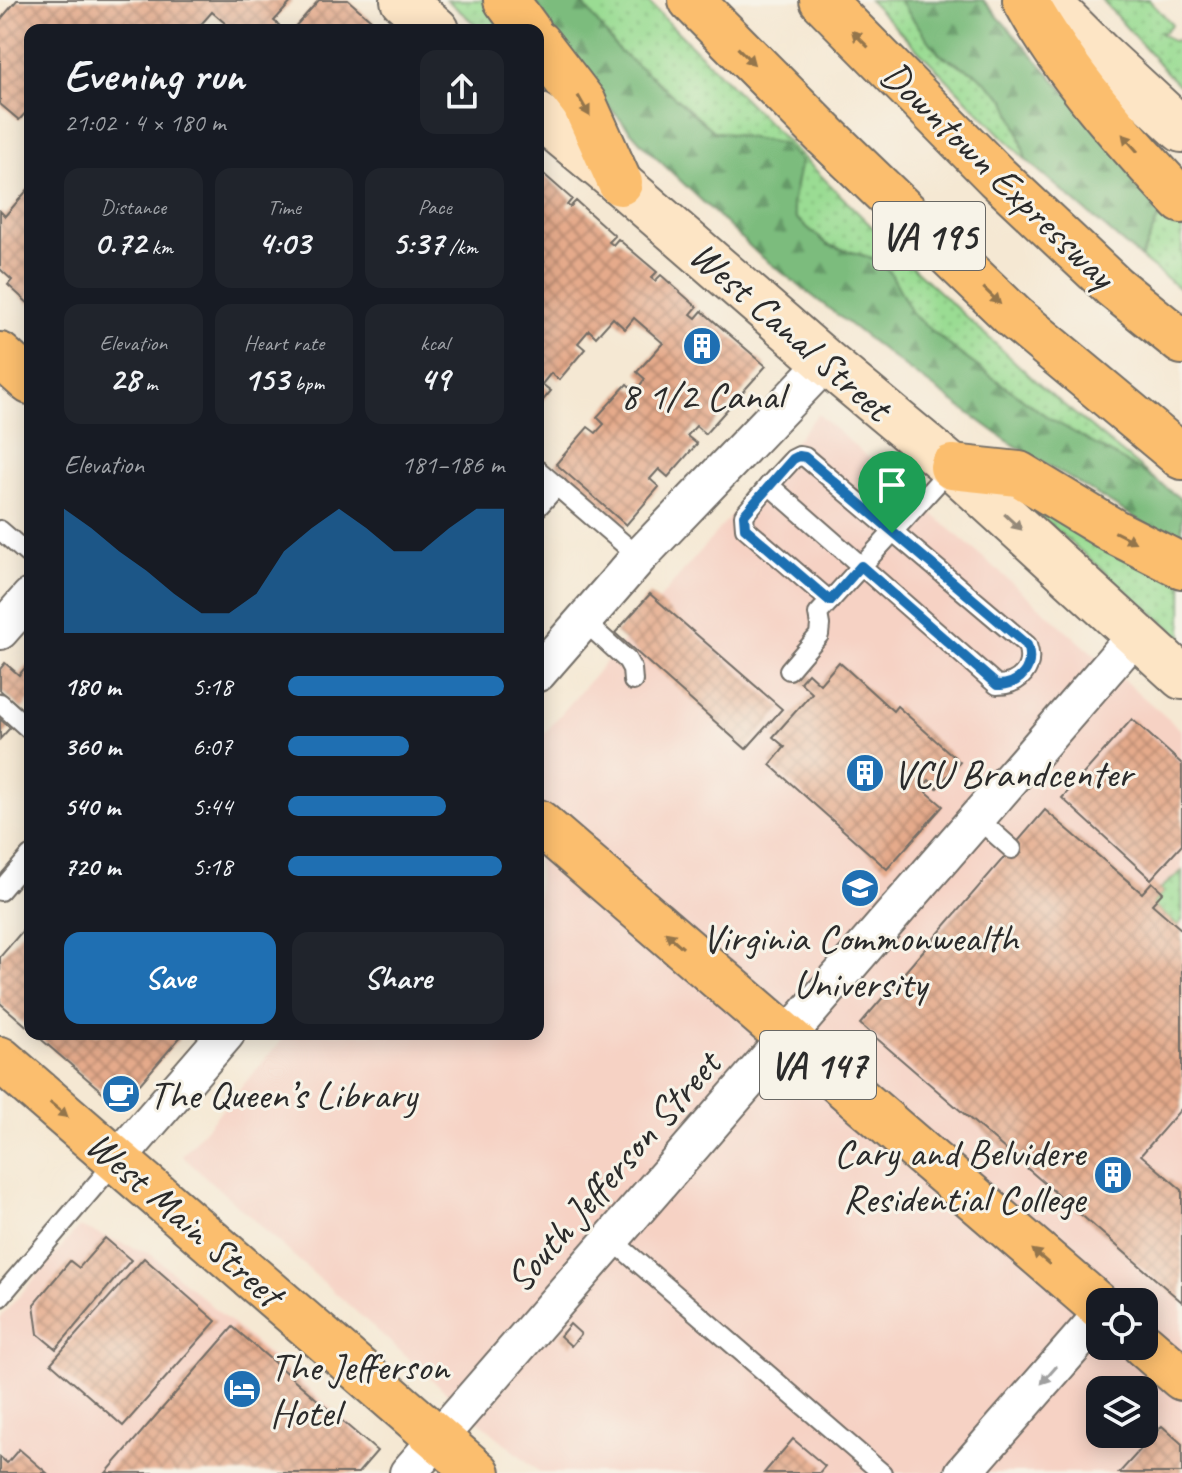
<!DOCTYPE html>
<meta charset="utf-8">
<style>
body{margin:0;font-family:Caveat,sans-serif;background:#20242c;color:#f1f3f6;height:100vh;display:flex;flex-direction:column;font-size:30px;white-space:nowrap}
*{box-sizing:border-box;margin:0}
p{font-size:26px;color:#9ea1a6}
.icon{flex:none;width:44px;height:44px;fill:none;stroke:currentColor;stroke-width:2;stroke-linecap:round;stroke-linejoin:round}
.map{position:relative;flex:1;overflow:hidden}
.panel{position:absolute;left:24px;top:24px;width:520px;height:1016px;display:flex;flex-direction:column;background:#171b24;border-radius:16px;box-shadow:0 4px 20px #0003}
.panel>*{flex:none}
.buttons{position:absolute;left:1086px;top:1288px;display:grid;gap:16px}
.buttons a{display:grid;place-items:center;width:72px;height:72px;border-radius:16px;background:#171b24;box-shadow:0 4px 20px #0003;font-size:40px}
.pin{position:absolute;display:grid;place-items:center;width:68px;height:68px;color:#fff;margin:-82px -34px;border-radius:50% 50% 50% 0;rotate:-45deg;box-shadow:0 0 8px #0007}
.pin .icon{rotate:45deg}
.round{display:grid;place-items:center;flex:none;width:84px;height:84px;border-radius:16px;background:#20242c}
.headline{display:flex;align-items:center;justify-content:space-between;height:136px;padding:0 40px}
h1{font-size:44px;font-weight:700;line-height:60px}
.metrics{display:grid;grid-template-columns:repeat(3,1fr);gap:12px;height:136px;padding:8px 40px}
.metrics div{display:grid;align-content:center;border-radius:16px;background:#20242c;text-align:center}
.metrics b{font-size:34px;font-weight:700}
.metrics small{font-size:22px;font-weight:400}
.metrics p{font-size:22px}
.chart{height:224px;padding:16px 40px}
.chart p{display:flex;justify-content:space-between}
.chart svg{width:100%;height:144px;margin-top:8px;fill:#1f6fb2;opacity:.7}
.primary-button{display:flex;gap:16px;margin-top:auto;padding:16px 40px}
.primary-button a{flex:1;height:92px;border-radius:16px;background:#1f6fb2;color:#fff;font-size:32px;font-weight:700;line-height:92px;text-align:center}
.primary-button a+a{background:#20242c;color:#f1f3f6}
ul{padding:0 40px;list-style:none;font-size:26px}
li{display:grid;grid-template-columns:128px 96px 1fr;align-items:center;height:60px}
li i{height:20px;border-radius:10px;background:#1f6fb2}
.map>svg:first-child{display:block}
</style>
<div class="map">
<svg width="1182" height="1473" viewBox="0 0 1182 1473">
<defs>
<pattern id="grass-dots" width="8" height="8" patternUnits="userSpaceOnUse" patternTransform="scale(2)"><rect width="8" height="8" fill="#9adc93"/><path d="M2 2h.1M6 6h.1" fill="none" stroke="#85bd7f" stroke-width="1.8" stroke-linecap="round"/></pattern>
<pattern id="forest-firs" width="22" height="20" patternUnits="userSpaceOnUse" patternTransform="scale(2)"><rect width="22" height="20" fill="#7bbc7d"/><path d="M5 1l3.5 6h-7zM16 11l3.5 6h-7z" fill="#659967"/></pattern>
<pattern id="building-cross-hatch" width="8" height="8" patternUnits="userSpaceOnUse" patternTransform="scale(2)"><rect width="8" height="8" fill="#e5aa8b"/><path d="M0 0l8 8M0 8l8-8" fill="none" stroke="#ba8b72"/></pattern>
</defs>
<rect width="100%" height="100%" fill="#f7f3e8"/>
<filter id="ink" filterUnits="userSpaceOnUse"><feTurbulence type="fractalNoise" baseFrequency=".0125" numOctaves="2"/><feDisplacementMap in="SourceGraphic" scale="16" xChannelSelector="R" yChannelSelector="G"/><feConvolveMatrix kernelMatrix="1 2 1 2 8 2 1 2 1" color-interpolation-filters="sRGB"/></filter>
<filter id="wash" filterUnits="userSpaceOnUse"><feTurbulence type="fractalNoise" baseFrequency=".006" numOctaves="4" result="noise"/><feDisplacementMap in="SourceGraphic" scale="32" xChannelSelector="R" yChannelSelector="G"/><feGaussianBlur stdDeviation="1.8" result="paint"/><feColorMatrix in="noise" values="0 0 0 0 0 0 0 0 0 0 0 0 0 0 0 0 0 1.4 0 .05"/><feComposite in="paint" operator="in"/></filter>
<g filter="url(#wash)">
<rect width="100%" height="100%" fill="#f5e8d3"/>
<g fill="#f6d2c4" fill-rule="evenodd">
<path d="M818 414 1182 731V1473H541L483 1425 182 1156 287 1034H538V741ZM1100 1302H1144V1346H1100ZM1100 1390H1144V1434H1100Z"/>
<path d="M79 1227 151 1254 380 1450 360 1473H0V1318Z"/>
</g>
<g fill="url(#grass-dots)" stroke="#62845f" stroke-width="2">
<path d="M447 0H487L509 30H482Z"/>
<path d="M580 0H646L911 266 1043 388 1153 478 1049 418 960 354 913 315 890 272 875 259 828 245 796 218 792 204 800 161 783 144 713 131 647 73 620 52Z"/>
<path d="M869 0H899L939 54 977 74 1006 100 1019 133 1026 160Z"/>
<path d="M1102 0H1149L1172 24 1165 32H1159L1172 41 1180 40 1182 33V87L1176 83Z"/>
<path d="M1165 202 1182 218V291L1141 258Z"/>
<path d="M1015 495 1182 581V638Z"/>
<path d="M1182 871V920L1178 926 1152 904 1163 892 1160 889Z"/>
</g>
<g fill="url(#forest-firs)" stroke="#537454" stroke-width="2">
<path d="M524 0H580L620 52 647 73 713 131 783 144 801 161 792 204 796 218 828 245 875 259 890 272 913 315 960 354 1049 418 1153 478 1182 500V546L1006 440 905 367 758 254 645 147 586 81Z"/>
<path d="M899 0H983L1165 202 1141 258 1026 160 1019 133 1006 100 977 74 939 54Z"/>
</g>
<g id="blocks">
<g fill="url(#building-cross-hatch)">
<path d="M17 0H293L274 21 279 25 274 30H233L212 12 196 30H30V108L19 120 0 104V20Z"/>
<path d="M319 0H348L379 27 377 30H292Z"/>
<path d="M538 169 572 199 567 205 570 207 576 201 615 236 609 242 613 245 618 239 657 272 651 278 655 281 661 275 697 307 691 314 696 318 702 311 766 366 705 434 696 426 687 436 697 444 668 477 659 469 650 479 659 487 626 525 556 464 588 427 596 433 604 424 597 417 627 384 635 391 645 379 637 372 663 343 634 318 625 329 613 318 596 337 589 330 578 343 585 349 559 380 551 373 542 384 551 391 538 406V267L544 261 538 256V240L540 238 538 236Z"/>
<path d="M30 187V305L8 285 12 280 0 269V211L5 216Z"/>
<path d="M650 594 782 709 746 749 615 633Z"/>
<path d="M30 662V700L22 709 0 690V669L5 663 19 675Z"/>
<path d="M839 662 893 711 897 706 960 762 937 788 929 780 922 788 943 806 887 869 770 765 785 747 773 737 812 693 800 682 808 673 820 684Z"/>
<path d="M0 719 10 728 0 739Z"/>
<path d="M1132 719 1182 764V845L1151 879 1062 798Z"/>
<path d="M1045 810 1142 893 1152 882 1163 892 1152 904 1182 930V1108L1141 1155 1182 1190V1302L860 1024Z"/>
<path d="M30 922V1029L0 1003V957Z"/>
<path d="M35 1034H183L120 1107Z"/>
<path d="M105 1238 131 1260 56 1349 38 1334 34 1304 70 1261 79 1268Z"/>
<path d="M144 1258 216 1321 123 1426 51 1363Z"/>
<path d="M570 1324 581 1334 571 1346 560 1336Z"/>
<path d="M233 1327 377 1451 358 1473H106Z"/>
<path d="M1162 1426 1182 1444V1473H1119Z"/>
<path d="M793 1439 825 1466 819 1473H764Z"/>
<path d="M19 1449 47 1473H0V1457L7 1463Z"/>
</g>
</g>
</g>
<g filter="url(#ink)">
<use href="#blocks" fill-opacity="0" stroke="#726d66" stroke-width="2"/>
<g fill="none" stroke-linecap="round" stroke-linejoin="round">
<g stroke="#726d66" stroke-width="22">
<g id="service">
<path d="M799 456 805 457 1027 645C1035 668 1020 685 997 685L769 485 793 459Z"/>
<path d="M538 470 639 557"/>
<path d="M769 485 744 515 745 528 830 601"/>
<path d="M538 507 557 486"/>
<path d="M0 530 30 556"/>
<path d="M584 621 627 660 632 669 633 681"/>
<path d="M789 670 819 635 820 625 818 614 952 467"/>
<path d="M0 703 30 730"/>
<path d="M977 818 1012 849"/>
<path d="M0 891 30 856"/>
<path d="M611 1239 882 1473"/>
<path d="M0 1297 117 1160"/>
</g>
</g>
<g stroke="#726d66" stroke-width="40">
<g id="minor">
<path d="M0 631 30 597"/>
<path d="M538 673 639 557 826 362"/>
<path d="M117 1160 226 1034"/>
<path d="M408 1473 1135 636"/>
<path d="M963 1473 1100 1316"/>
</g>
</g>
<g stroke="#726d66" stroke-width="48">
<g id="secondary">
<path d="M403 0 437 30"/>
<path d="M1046 0 1100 54 1182 130"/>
<path d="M538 115 620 183 826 362 952 467 1182 677"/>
</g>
</g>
<g stroke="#726d66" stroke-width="48">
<g id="primary">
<path d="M0 355 30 382"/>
<path d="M538 822 1100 1307"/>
<path d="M0 1059 478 1473"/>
<path d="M1144 1345 1182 1378"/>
</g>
</g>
<g stroke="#726d66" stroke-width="48">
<g id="motorway">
<path d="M506 0 528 30"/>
<path d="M691 0 826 136 1015 318 1182 457"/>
<path d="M822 0 997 177 1114 287 1182 342"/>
<path d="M1025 0C1066 75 1124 139 1182 201"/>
<path d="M538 43 584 103 620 183"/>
<path d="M952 467 1019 474 1115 532 1182 566"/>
</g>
</g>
<use href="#service" stroke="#fff" stroke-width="18"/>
<use href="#minor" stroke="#fff" stroke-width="36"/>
<use href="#secondary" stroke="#fde5c5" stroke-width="44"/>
<use href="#primary" stroke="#fbbe6e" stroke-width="44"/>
<use href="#motorway" stroke="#fbbe6e" stroke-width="44"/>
</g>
<defs><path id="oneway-solid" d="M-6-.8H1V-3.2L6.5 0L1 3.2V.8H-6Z" transform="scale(2)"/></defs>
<g fill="#93744c">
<use href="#oneway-solid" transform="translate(860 39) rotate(-135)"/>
<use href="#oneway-solid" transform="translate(746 56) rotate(45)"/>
<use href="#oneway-solid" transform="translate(584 106) rotate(60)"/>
<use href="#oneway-solid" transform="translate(1130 143) rotate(-131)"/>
<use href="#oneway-solid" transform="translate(992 296) rotate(44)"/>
<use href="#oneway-solid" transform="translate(1125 537) rotate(27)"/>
<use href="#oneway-solid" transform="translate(674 940) rotate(-139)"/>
<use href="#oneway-solid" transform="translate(59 1110) rotate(40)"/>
<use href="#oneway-solid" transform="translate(1041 1257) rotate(-139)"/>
</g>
<use fill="#948878" href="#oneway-solid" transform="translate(1013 522) rotate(43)"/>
<use fill="#a0a0a0" href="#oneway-solid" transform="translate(1049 1375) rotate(131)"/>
</g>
<g fill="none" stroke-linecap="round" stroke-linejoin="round" filter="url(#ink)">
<g stroke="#fff" stroke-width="16">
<path id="route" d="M799 456 805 457 1027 645C1035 668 1020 685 997 685L861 566 830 601 745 528 744 515 793 459Z"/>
</g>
<use href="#route" stroke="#1f6fb2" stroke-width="10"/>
</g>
<defs>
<g id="building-disc" transform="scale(2)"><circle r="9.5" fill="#1f6fb2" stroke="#f7f3e8"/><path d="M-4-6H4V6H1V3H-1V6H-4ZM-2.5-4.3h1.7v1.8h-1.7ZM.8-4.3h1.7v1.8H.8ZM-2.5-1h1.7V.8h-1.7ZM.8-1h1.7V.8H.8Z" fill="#fff"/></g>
<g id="university-disc" transform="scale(2)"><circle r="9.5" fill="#1f6fb2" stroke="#f7f3e8"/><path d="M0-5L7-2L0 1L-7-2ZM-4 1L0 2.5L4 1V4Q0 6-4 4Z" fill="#fff"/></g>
<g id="cafe-disc" transform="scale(2)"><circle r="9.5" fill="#1f6fb2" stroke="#f7f3e8"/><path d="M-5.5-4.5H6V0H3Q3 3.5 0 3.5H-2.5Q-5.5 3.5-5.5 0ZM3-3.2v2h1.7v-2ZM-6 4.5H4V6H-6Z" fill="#fff"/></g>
<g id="hotel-disc" transform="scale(2)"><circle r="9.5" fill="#1f6fb2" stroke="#f7f3e8"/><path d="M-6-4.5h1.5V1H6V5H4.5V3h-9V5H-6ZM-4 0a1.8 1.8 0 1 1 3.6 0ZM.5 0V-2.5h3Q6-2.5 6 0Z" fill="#fff"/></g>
</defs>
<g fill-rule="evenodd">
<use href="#building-disc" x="702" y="346"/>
<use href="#building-disc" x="865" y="773"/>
<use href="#university-disc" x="860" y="888"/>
<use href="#cafe-disc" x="121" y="1094"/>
<use href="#building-disc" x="1113" y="1175"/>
<use href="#hotel-disc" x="242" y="1389"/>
</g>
<g text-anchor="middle" stroke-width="6" stroke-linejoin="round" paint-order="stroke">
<g fill="#f7f3e8" stroke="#686764" stroke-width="2">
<rect x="873" y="202" width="112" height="68" rx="6"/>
<rect x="760" y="1031" width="116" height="68" rx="6"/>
</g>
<g font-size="38" font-weight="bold" fill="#2b2b2b">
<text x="929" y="249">VA 195</text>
<text x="818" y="1078">VA 147</text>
</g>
<g font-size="40" fill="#2b2b2b" stroke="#f7f3e8">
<text transform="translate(999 174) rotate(44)" y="14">Downtown Expressway</text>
<text transform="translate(791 330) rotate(41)" y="14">West Canal Street</text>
<text transform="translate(612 1171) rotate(-49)" y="14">South Jefferson Street</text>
<text transform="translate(185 1218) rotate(41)" y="14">West Main Street</text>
</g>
<g font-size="40" fill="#2b2b2b" stroke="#f7f3e8" text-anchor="start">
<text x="702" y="409" text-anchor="middle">8 1/2 Canal</text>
<text x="893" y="787">VCU Brandcenter</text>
<text x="860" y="951" text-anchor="middle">Virginia Commonwealth<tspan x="860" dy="46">University</tspan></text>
<text x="149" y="1108">The Queen’s Library</text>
<text x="1085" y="1166" text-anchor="end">Cary and Belvidere<tspan x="1085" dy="46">Residential College</tspan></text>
<text x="270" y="1380">The Jefferson<tspan x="270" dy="46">Hotel</tspan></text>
</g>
</g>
</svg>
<div class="buttons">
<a><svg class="icon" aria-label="locate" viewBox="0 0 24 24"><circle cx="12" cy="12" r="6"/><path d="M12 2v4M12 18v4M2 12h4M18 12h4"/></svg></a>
<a><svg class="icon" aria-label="layers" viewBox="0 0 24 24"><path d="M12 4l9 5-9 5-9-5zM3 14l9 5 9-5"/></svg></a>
</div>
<div class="pin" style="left:892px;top:533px;background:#1e9e55"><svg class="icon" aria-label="arrive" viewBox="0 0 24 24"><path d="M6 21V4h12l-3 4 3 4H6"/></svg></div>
<section class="panel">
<div class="headline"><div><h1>Evening run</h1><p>21:02 · 4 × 180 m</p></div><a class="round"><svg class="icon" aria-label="share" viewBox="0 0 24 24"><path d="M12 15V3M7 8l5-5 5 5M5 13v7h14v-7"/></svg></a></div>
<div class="metrics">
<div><p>Distance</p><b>0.72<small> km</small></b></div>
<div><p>Time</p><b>4:03</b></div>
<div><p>Pace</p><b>5:37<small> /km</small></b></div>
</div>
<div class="metrics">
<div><p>Elevation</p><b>28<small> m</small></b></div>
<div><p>Heart rate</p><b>153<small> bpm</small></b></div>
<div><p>kcal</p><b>49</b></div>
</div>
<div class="chart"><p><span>Elevation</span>181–186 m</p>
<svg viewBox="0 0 160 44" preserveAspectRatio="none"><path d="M0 44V6L10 12L20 19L30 25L40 32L50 38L60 38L70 32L80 19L90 12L100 6L110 12L120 19L130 19L140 12L150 6L160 6V44z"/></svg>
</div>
<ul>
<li><b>180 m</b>5:18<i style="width:100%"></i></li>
<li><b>360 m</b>6:07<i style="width:56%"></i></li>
<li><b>540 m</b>5:44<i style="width:73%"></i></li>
<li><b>720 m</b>5:18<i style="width:99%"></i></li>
</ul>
<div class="primary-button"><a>Save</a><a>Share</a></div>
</section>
</div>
